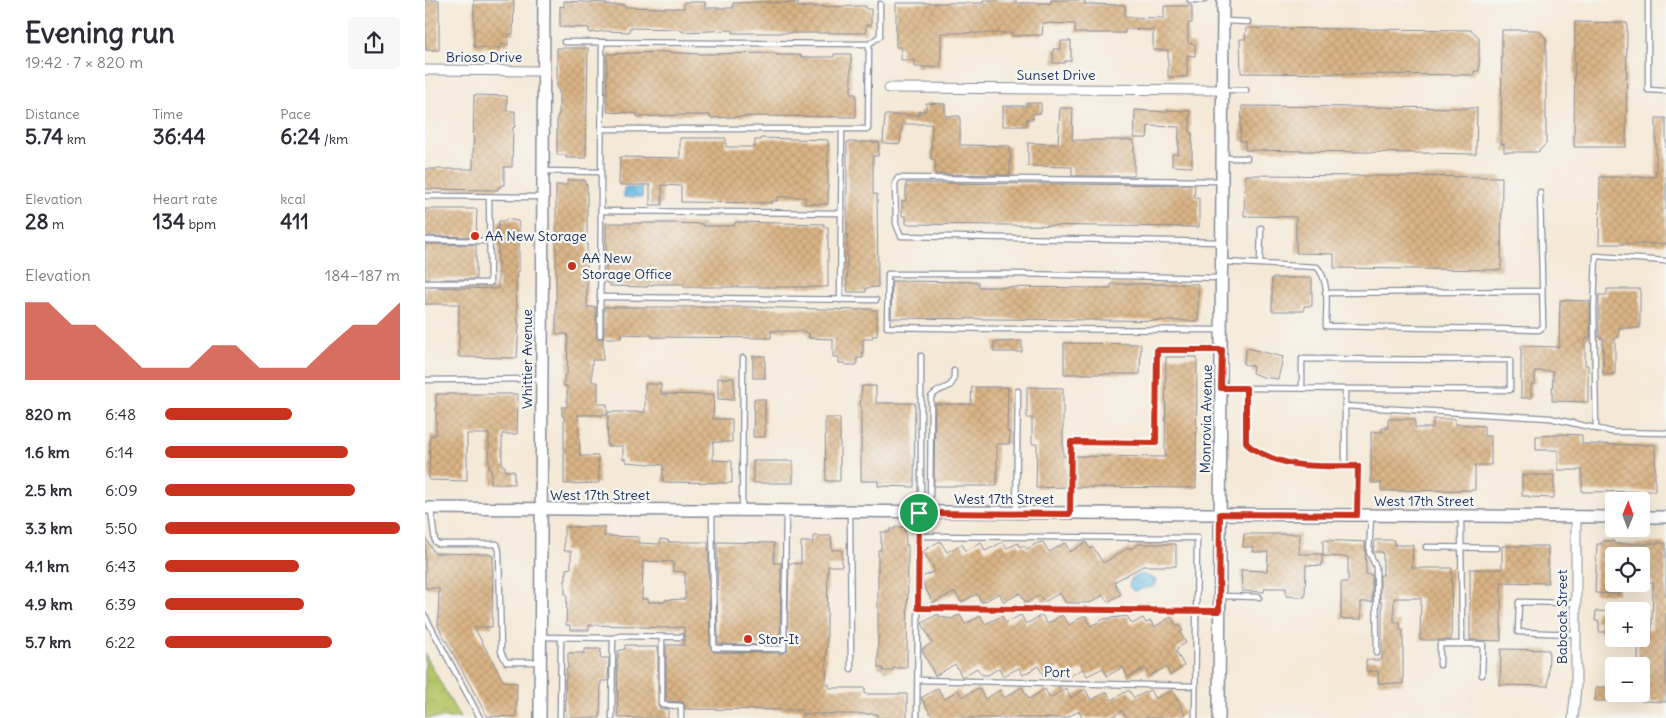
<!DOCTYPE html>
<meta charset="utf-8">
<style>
body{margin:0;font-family:Delius,sans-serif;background:#f7f7f7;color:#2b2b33;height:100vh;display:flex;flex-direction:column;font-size:19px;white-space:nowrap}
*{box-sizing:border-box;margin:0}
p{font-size:16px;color:#7c7c81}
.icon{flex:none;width:28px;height:28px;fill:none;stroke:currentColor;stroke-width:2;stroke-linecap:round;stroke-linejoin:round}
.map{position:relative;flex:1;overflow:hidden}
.side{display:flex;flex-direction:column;background:#fff;width:425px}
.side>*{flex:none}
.needle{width:32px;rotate:1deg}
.fabs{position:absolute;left:1180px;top:492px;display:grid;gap:10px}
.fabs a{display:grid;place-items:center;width:45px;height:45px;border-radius:5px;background:#fff;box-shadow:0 5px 20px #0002;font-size:25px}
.pin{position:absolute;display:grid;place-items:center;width:42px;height:42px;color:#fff;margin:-21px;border:2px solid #fff;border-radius:50%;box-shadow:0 1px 5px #0007}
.round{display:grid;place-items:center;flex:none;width:52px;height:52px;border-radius:5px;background:#f7f7f7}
.head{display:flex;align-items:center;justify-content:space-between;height:85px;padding:0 25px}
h1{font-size:28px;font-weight:700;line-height:38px}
.figures{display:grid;grid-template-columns:repeat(3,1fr);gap:8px;height:85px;padding:5px 25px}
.figures div{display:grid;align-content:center}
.figures b{font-size:21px;font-weight:700}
.figures small{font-size:14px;font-weight:400}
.figures p{font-size:14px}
.chart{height:140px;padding:10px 25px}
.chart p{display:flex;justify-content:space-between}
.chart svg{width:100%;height:90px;margin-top:5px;fill:#c8321e;opacity:.7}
ul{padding:0 25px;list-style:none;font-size:16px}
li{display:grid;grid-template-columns:80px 60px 1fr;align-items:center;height:38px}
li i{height:12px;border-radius:6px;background:#c8321e}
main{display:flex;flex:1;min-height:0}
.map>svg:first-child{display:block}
</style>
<main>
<section class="side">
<div class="head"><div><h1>Evening run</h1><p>19:42 · 7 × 820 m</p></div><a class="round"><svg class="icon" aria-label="share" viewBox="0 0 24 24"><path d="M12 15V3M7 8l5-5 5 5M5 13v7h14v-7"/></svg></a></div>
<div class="figures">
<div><p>Distance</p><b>5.74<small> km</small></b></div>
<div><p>Time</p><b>36:44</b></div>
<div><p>Pace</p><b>6:24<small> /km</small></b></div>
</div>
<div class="figures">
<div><p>Elevation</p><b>28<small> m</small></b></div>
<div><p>Heart rate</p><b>134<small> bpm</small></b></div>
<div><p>kcal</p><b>411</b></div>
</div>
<div class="chart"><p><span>Elevation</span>184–187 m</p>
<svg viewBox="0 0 160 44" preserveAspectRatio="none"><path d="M0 44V6L10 6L20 17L30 17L40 27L50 38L60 38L70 38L80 27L90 27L100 38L110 38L120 38L130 27L140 17L150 17L160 6V44z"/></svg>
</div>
<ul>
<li><b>820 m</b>6:48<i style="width:54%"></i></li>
<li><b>1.6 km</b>6:14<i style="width:78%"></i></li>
<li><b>2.5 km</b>6:09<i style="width:81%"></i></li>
<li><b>3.3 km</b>5:50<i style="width:100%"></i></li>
<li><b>4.1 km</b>6:43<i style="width:57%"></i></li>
<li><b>4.9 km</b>6:39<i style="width:59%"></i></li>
<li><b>5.7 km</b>6:22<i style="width:71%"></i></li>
</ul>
</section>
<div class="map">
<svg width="1241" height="718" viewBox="0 0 1241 718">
<defs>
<pattern id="park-crowns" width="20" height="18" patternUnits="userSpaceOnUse" patternTransform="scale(1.25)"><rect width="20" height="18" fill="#b5c668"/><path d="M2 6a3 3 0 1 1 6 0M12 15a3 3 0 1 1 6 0" fill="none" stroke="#9baa5d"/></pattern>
<pattern id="water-waves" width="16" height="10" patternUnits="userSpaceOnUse" patternTransform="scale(1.25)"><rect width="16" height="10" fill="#6bc0e8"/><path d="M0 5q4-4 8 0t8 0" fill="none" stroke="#579cbf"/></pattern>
<pattern id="building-cross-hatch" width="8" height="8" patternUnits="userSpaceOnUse" patternTransform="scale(1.25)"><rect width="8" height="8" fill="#dab485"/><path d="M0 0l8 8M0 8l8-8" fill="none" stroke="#ba9b75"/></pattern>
</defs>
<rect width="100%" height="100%" fill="#f6f6f2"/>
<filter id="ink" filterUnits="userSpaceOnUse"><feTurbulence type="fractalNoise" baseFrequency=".02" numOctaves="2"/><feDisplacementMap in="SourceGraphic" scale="10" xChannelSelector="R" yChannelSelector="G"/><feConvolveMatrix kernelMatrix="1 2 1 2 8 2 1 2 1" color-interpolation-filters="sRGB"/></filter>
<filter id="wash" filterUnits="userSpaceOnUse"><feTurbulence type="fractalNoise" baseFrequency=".0096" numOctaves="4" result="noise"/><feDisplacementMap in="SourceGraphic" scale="20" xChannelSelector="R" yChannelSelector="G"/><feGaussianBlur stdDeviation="1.12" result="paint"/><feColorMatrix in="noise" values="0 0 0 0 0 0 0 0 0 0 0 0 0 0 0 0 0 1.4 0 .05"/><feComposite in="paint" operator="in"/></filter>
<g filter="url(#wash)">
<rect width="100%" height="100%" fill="#f4e9d7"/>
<path fill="url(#park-crowns)" stroke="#687a63" d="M0 654 35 718H0Z"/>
<g fill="url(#water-waves)" stroke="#4378a3">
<rect x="199" y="188" width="18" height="9"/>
<path d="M714 575H720L731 580 729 586C723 589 718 587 712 591L707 590 704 586 706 579Z"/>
</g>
<g id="blocks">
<g fill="url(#building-cross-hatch)" fill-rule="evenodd">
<path d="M0 0H14V50H1L0 47Z"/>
<path d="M49 0H89L88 34H83V45L75 44V48L49 47Z"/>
<path d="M558 0H591V3H626V0H660V4L700 5V17L739 18V6H767V23H763V43L770 44V56L762 55V77H743V50H728V30L700 29V33H650V24L618 23 617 35 587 36V33H516V67H490V60H476V47H471V3H558Z"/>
<path d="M139 1 181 3V5H200V7L238 8H259V2H280V8H308V3L335 2 373 3V7L441 6V9H446V25H441V33H308V30L259 32 256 31V29L204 28V32L181 31 164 33V28L135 27V6L139 7Z"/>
<path d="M1150 22 1202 23 1201 147H1149Z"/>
<path d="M821 28 1046 30 1054 37V71H1049V75L816 73 815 39H820Z"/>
<path d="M1077 30H1113L1121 38V144L1113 152H1079V144H1076Z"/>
<path d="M636 41H646V61H640V63H628V49H636Z"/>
<path d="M132 48H163L161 158H141V155H132V116H134V89H132Z"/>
<path d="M237 52 276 54 351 53V55H376V57H409V54H426V94H431V117L331 116 285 118V115H255L212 117V114L207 113 182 112V54Z"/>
<path d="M49 95 82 96V111H90V127H88L87 167H79V185H76V187H73V190L0 189V169H48Z"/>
<path d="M501 103 520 104V116H535V145L585 146V175L510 174 511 160 506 159 507 124H477L475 144 458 143 460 115H494V111H501Z"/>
<path d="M601 103H616V113L608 114V119H602V126H578V106H601Z"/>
<path d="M817 106 1052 108 1051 154 820 150V141H815Z"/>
<path d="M635 108H648L647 140H709V176H647V167L603 166V143L633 144Z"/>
<path d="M710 110 742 112V110L765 111V133H767V167L747 166V154H753L754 127 723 126 722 138H709Z"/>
<path d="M1231 118H1241V244H1174L1175 177H1231Z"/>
<path d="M255 138H301V147H330V140H336V138L403 140V204H380V197H352V201H346V203L256 202V186L237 185V205H225V185H194L195 157 255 158Z"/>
<path d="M422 142H454L453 156H448V194H452L453 287 441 288V292H423L422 287Z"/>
<path d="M820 175 1077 177 1076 270 909 268V254L871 253V217L819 216Z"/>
<path d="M142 180H160V184L162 185V307H171V335L173 339 177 338 179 336V307H321L435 310V309H447V310H452V336H447V339H438V358H432V365H420V363H414V357H408V339L384 338V333L379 332V331H346V338L227 337V335L196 334V338H178V360H167V382H173V404H182V415H153L155 456H173L174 483 139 484V416H137V407H142V386H139V375H142L143 338 142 334H131V185H142Z"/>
<path d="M481 183 770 185 769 198H774V227L481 224V216H477V201H481Z"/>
<path d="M0 209H52L51 237 0 236Z"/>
<path d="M81 219 93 221 94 225V272L92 271 91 291 93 324H94L92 358 34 357V304H0V287L73 289V224L74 221H79Z"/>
<path d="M310 222 399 224V227H403V287H259V284H228V285H223V287L185 286V283H181V223H249L278 224V226H305L310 225Z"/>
<path d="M0 244 51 245V279H0Z"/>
<path d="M847 278H887V306H879V311H847Z"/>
<path d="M467 281 553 282V287L686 288V284H773V321L466 318Z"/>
<path d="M1182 289H1215V328H1194V337L1190 338V374H1178V338H1174V295H1182Z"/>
<path d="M1135 300 1165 301V338H1161L1160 344V365H1163V402L1127 401 1128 371H1110V384H1106V398H1096V346L1134 347Z"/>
<path d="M597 341V352H569V342Z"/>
<path d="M639 343 716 344 715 374H639Z"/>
<path d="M822 348 858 357 853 379 838 377 827 373 828 366 818 364Z"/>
<rect x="328" y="356" width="12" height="22"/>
<path d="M741 357H772L771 488 649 487 650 456 740 457Z"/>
<path d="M293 378H309V400L293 399Z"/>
<path d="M220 384H236V394L289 395 288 419H307V442H288V460L307 461V483L238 482V465L201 462V459H198V446H182L183 412H220Z"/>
<path d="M437 386H451V403H490L489 487 453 486V481H436V405H435Z"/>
<path d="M547 387H583L582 432H585L584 444H572V486H509L510 404H546Z"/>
<path d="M602 387 638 388V456H642L641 487 611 488 612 444H607V418H602Z"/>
<path d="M11 394H93L92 434H77V466H80V471H89V484H66V469H64V434H42V481L4 480 5 435H11Z"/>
<path d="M329 399H340V437H328Z"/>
<path d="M400 418H415V481H401Z"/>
<path d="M963 419H990V428H1008V419H1030V424L1059 426V436H1066V465H1050V490L956 491V483H946V432H957V428H963Z"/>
<path d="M1133 434 1157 435V444L1230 445V491L1157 492V470H1133V450H1111V436L1133 435Z"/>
<rect x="328" y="461" width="40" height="22"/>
<path d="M1097 475H1129V498L1104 497V496H1097Z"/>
<path d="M139 527H179V536L214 537V543L235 544V539L243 540V542H283L285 648 289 652 359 653 362 651 364 563 376 564V542H388V536H406L407 550H417V566H403L401 684H404V688H440V694H482V718H452V714H377V710L260 709 258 702 241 701V645H259V627L239 628 215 627V626L164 625V630H145V625H141L142 594H140V580H141V569L146 568V551H139ZM218 561 248 562V571L260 572V599L240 600V602H223V599H217Z"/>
<path d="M470 527H480L481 545H483L482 668H468V671H458V668H453V550H456V532H465V529H470Z"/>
<path d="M819 534H875L874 554H897V566L881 565 880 597 861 596V588H840L839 592 817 591 816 570 842 571 843 552H828V547H818Z"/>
<path d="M0 537 9 553 65 554V555L68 556 67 627H49L78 681 92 683 91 717 62 716 13 626 14 588H0Z"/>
<path d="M898 540 940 542 941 574 947 575V602H936V619H916V582H923V557L898 556Z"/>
<path d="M950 540H969V545H988L987 568H1027L1026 640H995L996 598H969V622H975V630H978V684L953 683V671H941V660H957V602H955V575H958V552H948Z"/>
<path d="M515 541 522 552 537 544 540 551 556 542 560 551 578 542 582 548 593 543 595 547 599 545 602 549 612 543 618 542 624 552 640 543 645 552 661 542 665 549 668 547 678 563 705 547 706 549 714 544H751V566H718L689 582 696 594 683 602 678 595 665 603H641L635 593 619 602 615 595 601 603 595 593 579 602 574 593 557 603 552 594 536 602 530 592 508 603 497 582V577L510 571 498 551Z"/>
<path d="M1178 541H1188L1190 544H1223L1228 543H1241V702L1216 701V666H1213V639H1216V630H1227L1228 582H1216V556H1189V584H1193V594L1170 593 1172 544H1176Z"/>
<path d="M292 542 349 543V563H356L355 645 293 644Z"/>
<path d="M1077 546H1123V583L1076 582V641L1045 640V569H1077Z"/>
<path d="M1171 611 1189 612V632H1174V621H1170Z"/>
<path d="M513 614 515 617 528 619 529 617 535 615 540 624 556 616 560 624 577 616 581 623 596 615 601 624 617 615 622 624 637 615 644 625 660 615 666 626 679 619 702 616 707 624 718 618 721 623 726 621 729 627 746 617 751 625 754 624 758 631 755 632 761 643 752 648 753 650 751 651 759 666 745 675 741 667 724 676 720 668 703 677 698 667 682 676 678 668 662 676 658 669 641 678 635 667 619 676 613 666 598 675 594 668 578 676 574 668 563 675H557L552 668 537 677 530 664 510 676 497 650V649L507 643 497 623Z"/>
<path d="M200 645H210V647H233V705L235 709H243V718H193L192 658H193V651L200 649Z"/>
<path d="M160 649H176L175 658H184L183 681H176L175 718H141L140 679H141V668H143V653H160Z"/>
<path d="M1076 649 1124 650 1123 686 1075 685Z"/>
<path d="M597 687 604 699 620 689 625 698 641 688 646 698 660 689 666 700 682 692 686 700 704 690 709 698 725 690 730 699 747 690 760 714 752 718H702L697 711 685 718H658L654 711 641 718H508L496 698 513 688 519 699 533 690 537 697 554 688 560 699 575 690 579 698Z"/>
<path d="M1171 687H1189V701H1170Z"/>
</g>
</g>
</g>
<g filter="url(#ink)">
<use href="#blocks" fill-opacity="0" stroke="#888c9a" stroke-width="1"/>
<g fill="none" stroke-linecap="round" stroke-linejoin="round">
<g stroke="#888c9a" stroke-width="7">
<g id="service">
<path d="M765 0H779"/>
<path d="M1223 0V90L1241 91"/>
<path d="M800 21 823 22"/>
<path d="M139 42 444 44 455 36V4"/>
<path d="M798 90H821"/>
<path d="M177 129H443L444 44"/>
<path d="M799 158H822"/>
<path d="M119 171 176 172"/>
<path d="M795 181 473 178 470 183 471 224 476 236 797 242"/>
<path d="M0 196 116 197"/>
<path d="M176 211 416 213"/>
<path d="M0 240 65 241"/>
<path d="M798 262 892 267C905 281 901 307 901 326L1114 330 1118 327V322L1115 192"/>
<path d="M835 264 836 228"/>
<path d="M0 283H65L64 197"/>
<path d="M900 293 1117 291"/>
<path d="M175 297 451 300"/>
<path d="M415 300 417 129"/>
<path d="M796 330 572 329 462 327 463 274H589L796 278"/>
<path d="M175 335 177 42"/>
<path d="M0 380 116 379"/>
<path d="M798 388H821V442C843 470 901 466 933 466L932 515"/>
<path d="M821 388 1085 390V360L877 359V389"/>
<path d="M920 406 1125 418 1187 432 1241 433"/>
<path d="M1171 429 1169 309 1171 256 1241 261"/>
<path d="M920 466V389"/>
<path d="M6 510 10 542 14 544H72L74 551 76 652 81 662H113"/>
<path d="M317 510 318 358"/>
<path d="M496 511V356"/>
<path d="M287 512 289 648 359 649 361 512"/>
<path d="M505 512 506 397C516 384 530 393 529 371"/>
<path d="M591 512 593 391"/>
<path d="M425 513 426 669"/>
<path d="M645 513 646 442 731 443 732 350H795"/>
<path d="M946 517 944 552 951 567 952 653"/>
<path d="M1036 517 1037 644H1058L1057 675"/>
<path d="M494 536 772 538 770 718"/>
<path d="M1001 547 1072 548"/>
<path d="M796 596 834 597"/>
<path d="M493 607 793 611"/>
<path d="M0 616 55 718"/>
<path d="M1151 634 1093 632 1094 602 1151 603"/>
<path d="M116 637 188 638 195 636 256 637"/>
<path d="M237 637V705L256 706V718"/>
<path d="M1015 665V644H1037"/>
<path d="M493 680 770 686"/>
<path d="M135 718 136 638"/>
<path d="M187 718 188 638"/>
<path d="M492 718 494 513"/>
</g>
</g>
<g stroke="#888c9a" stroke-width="11">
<g id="minor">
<path d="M0 70 119 71"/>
<path d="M464 88 798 90"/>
<path d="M1148 718 1151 686V517"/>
</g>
</g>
<g stroke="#888c9a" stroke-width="14">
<g id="tertiary">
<path d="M0 508 1189 517"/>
<path d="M1216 517H1241"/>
<path d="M115 718 119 0"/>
<path d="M794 718 798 0"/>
</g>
</g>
<use href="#service" stroke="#fff" stroke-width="4.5"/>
<use href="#minor" stroke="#fff" stroke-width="9"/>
<use href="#tertiary" stroke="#fff" stroke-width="11"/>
</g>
</g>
<g fill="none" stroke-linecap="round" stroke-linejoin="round" filter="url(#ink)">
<g stroke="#fff" stroke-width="10">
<path id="route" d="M732 350H797L796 388H821V442L824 446C858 470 894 466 933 466L932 515 795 514 794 611 493 608 494 513 645 514 646 442 731 443Z"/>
</g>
<use href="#route" stroke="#c8321e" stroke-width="6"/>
</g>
<g fill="#c8321e" stroke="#f6f6f2" stroke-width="2">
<circle cx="50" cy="236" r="5"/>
<circle cx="147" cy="266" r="5"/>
<circle cx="323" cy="639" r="5"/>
</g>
<g text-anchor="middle" stroke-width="4.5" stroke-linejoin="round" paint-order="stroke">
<g font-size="14" fill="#1b2f5e" stroke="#f6f6f2">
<text x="59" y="62">Brioso Drive</text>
<text x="631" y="80">Sunset Drive</text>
<text transform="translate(102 359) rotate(-90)" y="5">Whittier Avenue</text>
<text transform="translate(781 419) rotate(-89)" y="5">Monrovia Avenue</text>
<text x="175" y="500">West 17th Street</text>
<text x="579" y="504">West 17th Street</text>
<text x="999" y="506">West 17th Street</text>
<text transform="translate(1137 617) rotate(-90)" y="5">Babcock Street</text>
<text transform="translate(632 672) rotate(1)" y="5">Port</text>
</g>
<g font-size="14" fill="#1b2f5e" stroke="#f6f6f2" text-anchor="start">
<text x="60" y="241">AA New Storage</text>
<text x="157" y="263">AA New<tspan x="157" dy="16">Storage Office</tspan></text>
<text x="333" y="644">Stor-It</text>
</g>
</g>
</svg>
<div class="fabs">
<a><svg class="needle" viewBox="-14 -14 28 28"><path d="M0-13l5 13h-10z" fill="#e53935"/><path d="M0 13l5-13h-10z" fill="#7c7c81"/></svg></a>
<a><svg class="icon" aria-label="locate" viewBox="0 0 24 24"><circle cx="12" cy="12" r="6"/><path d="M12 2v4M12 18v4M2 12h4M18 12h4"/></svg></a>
<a>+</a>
<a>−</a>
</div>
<div class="pin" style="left:494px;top:513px;background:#1e9e55"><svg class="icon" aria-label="arrive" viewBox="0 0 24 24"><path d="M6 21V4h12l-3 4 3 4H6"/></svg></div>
</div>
</main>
